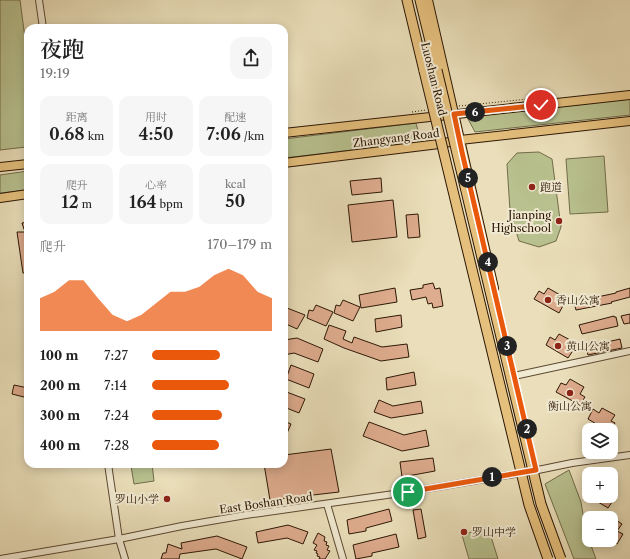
<!DOCTYPE html>
<html lang="zh">
<meta charset="utf-8">
<style>
body{margin:0;font-family:"Libre Caslon Text","Noto Serif SC",serif;background:#f6f6f6;color:#222;height:100vh;display:flex;flex-direction:column;font-size:15px;white-space:nowrap}
*{box-sizing:border-box;margin:0}
p{font-size:13px;color:#767676}
.icon{flex:none;width:22px;height:22px;fill:none;stroke:currentColor;stroke-width:2;stroke-linecap:round;stroke-linejoin:round}
.map{position:relative;flex:1;overflow:hidden}
.details{position:absolute;left:24px;top:24px;width:264px;height:444px;display:flex;flex-direction:column;background:#fff;border-radius:12px;box-shadow:0 2px 10px #0003}
.details>*{flex:none}
.controls{position:absolute;left:582px;top:423px;display:grid;gap:8px}
.controls a{display:grid;place-items:center;width:36px;height:36px;border-radius:8px;background:#fff;box-shadow:0 2px 10px #0003;font-size:20px}
.pin{position:absolute;display:grid;place-items:center;width:34px;height:34px;color:#fff;margin:-17px;border:2px solid #fff;border-radius:50%;box-shadow:0 1px 4px #0007}
.km{position:absolute;width:20px;height:20px;margin:-10px;border-radius:50%;background:#222;color:#fff;font-size:11px;line-height:20px;text-align:center}
.round{display:grid;place-items:center;flex:none;width:42px;height:42px;border-radius:12px;background:#f6f6f6}
.headline{display:flex;align-items:center;justify-content:space-between;height:68px;padding:0 16px}
h1{font-size:22px;font-weight:600;line-height:30px}
.stats{display:grid;grid-template-columns:repeat(3,1fr);gap:6px;height:68px;padding:4px 16px}
.stats div{display:grid;align-content:center;border-radius:10px;background:#f6f6f6;text-align:center}
.stats b{font-size:17px;font-weight:600}
.stats small{font-size:11px;font-weight:400}
.stats p{font-size:11px}
.chart{height:112px;padding:8px 16px}
.chart p{display:flex;justify-content:space-between}
.chart svg{width:100%;height:72px;margin-top:4px;fill:#ea580c;opacity:.7}
ul{padding:0 16px;list-style:none;font-size:13px}
li{display:grid;grid-template-columns:64px 48px 1fr;align-items:center;height:30px}
li i{height:10px;border-radius:5px;background:#ea580c}
.map>svg:first-child{display:block}
</style>
<div class="map">
<svg width="630" height="559" viewBox="0 0 630 559">
<rect width="100%" height="100%" fill="#eadfba"/>
<filter id="stains"><feTurbulence type="fractalNoise" baseFrequency=".005" numOctaves="4"/><feColorMatrix values="0 0 0 0 .2 0 0 0 0 .09 0 0 0 0 .02 0 0 0 .5 -.17"/></filter>
<radialGradient id="worn" r=".72"><stop offset=".6" stop-color="#630" stop-opacity="0"/><stop offset="1" stop-color="#630" stop-opacity=".3"/></radialGradient>
<g fill="#b8c18f" stroke="#726c4a">
<path d="M0 0H20L28 61V145L26 147 0 150Z"/>
<path d="M630 99V115L475 132 467 117Z"/>
<path d="M416 123 421 142 284 158V139Z"/>
<path d="M539 152 552 159 561 227 556 241 539 247 519 241 510 211 507 164 517 153Z"/>
<path d="M604 156 608 212 570 214 566 159Z"/>
<path d="M28 171V190L0 193V175Z"/>
<path d="M142 464H152L154 481 134 484 131 466Z"/>
<path d="M569 470 581 502 586 532 596 559H574L545 484Z"/>
<path d="M488 527 498 559H469L462 535Z"/>
</g>
<g fill="#deac8e" stroke="#2d1705">
<path d="M381 178 382 192 352 195 350 181Z"/>
<path d="M393 200 397 237 352 242 348 205Z"/>
<path d="M418 214 420 237 408 238 406 215Z"/>
<path d="M28 222V273H23L17 232H25L22 223Z"/>
<path d="M433 283 435 289 440 288 443 306 433 308 432 303 428 304 426 297 412 300 410 290 423 288V285Z"/>
<path d="M395 288 397 302 361 308 359 295Z"/>
<path d="M548 288 562 296 559 301 564 304 559 313 534 299 539 291 544 294Z"/>
<path d="M630 288V297L611 302 612 303 576 310 574 302 616 293V292Z"/>
<path d="M343 300 360 307 353 321 334 313 336 305 340 306Z"/>
<path d="M316 305 333 312 326 326 307 318 309 310 313 311Z"/>
<path d="M287 308 305 315 297 329 284 323V314H285Z"/>
<path d="M630 314V323L624 324 621 316Z"/>
<path d="M401 315 402 327 376 332 375 319Z"/>
<path d="M614 316V317H616L618 326 582 334 579 325Z"/>
<path d="M329 325 346 331 343 339 352 343 354 337 382 347 407 344 409 357 381 361 344 348 324 339Z"/>
<path d="M559 334 572 341 570 346 574 349 568 358 546 345 550 337 555 340Z"/>
<path d="M297 338 323 349 318 362 294 353 284 355V340Z"/>
<path d="M620 339 622 348 588 355 586 347Z"/>
<path d="M291 365 314 374 309 388 286 379Z"/>
<path d="M414 372 416 385 387 390 386 378Z"/>
<path d="M570 379 584 387 580 394 585 397 580 405 556 392 561 383 566 385Z"/>
<path d="M14 385 28 388V398L12 394Z"/>
<path d="M284 391 305 399 299 413 284 407Z"/>
<path d="M379 400 393 406 421 401 423 413 391 418 374 412Z"/>
<path d="M602 408 615 415 611 421 615 423 611 430H606L588 419 593 409 599 413Z"/>
<path d="M284 421 291 424 284 440Z"/>
<path d="M369 422 404 435 426 430 429 446 402 451 363 436Z"/>
<path d="M331 449 339 492 270 500 264 464H284V455Z"/>
<path d="M433 458 435 471 402 477 400 462Z"/>
<path d="M589 482V496H610L614 499 608 508 583 493Z"/>
<path d="M389 509 392 521 366 528V531L349 534 347 520Z"/>
<path d="M421 509 426 537 418 539 413 510Z"/>
<path d="M611 517 622 524 617 531 623 534 617 544 611 540Z"/>
<path d="M288 525 308 532 303 544 287 538 258 543 256 532Z"/>
<path d="M318 533 325 537 324 541 327 542 326 545 329 546 327 550 330 551 325 559H319L320 557 317 556 318 554 316 553 317 551 314 550 317 545 313 543Z"/>
<path d="M396 534 399 547 372 553V556L356 559 353 545Z"/>
<path d="M217 536 247 547 242 559 216 549 180 554 179 559H161L163 553H166L168 544 182 549 181 543Z"/>
</g>
<g fill="none" stroke-linecap="round" stroke-linejoin="round">
<g stroke="#5c4932" stroke-width="8">
<g id="minor">
<path d="M39 0 43 28"/>
<path d="M514 376 630 351"/>
<path d="M108 464 119 539 125 559"/>
<path d="M327 504 343 559"/>
<path d="M0 559 119 539 182 526 246 515 408 492 538 470 572 463 630 455"/>
</g>
</g>
<g stroke="#2d1705" stroke-width="10">
<g id="major">
<path d="M428 0 494 288"/>
<path d="M284 133 630 95"/>
<path d="M284 163 439 144 460 140 630 121"/>
<path d="M0 167 28 164"/>
<path d="M0 198 28 194"/>
</g>
</g>
<g stroke="#2d1705" stroke-width="11">
<g id="highway">
<path d="M407 0 424 71"/>
<path d="M420 0 437 70"/>
</g>
</g>
<g stroke="#2d1705" stroke-width="1" stroke-dasharray="1 2" stroke-linecap="butt">
<path d="M459 106 548 97"/>
<path d="M412 112 426 110"/>
</g>
<use href="#minor" stroke="#f1ead2" stroke-width="6"/>
<use href="#major" stroke="#e5c07d" stroke-width="8"/>
<use href="#highway" stroke="#e5c07d" stroke-width="9"/>
<g stroke="#2d1705" stroke-width="11" stroke-linecap="butt">
<g id="highway-bridge">
<path d="M437 70 541 504 561 559"/>
<path d="M424 71 529 505 548 559"/>
</g>
</g>
<use href="#highway-bridge" stroke="#e5c07d" stroke-width="9"/>
</g>
<g fill="none" stroke-linecap="round" stroke-linejoin="round">
<g stroke="#fff" stroke-width="8">
<path id="route" d="M408 492 536 470 462 152 454 114 541 105"/>
</g>
<use href="#route" stroke="#ea580c" stroke-width="5"/>
</g>
<g fill="#8f2418" stroke="#f1ead2" stroke-width="1.5">
<circle cx="532" cy="187" r="4"/>
<circle cx="559" cy="221" r="4"/>
<circle cx="548" cy="300" r="4"/>
<circle cx="558" cy="346" r="4"/>
<circle cx="570" cy="393" r="4"/>
<circle cx="167" cy="499" r="4"/>
<circle cx="464" cy="532" r="4"/>
</g>
<g text-anchor="middle" stroke-width="4" stroke-linejoin="round" paint-order="stroke">
<g font-size="11" fill="#2d1705" stroke="#f1ead2">
<text transform="translate(434 79) rotate(76)" y="4">Luoshan Road</text>
<text transform="translate(396 138) rotate(-7)" y="4">Zhangyang Road</text>
<text transform="translate(266 503) rotate(-8)" y="4">East Boshan Road</text>
</g>
<g font-size="11" fill="#2d1705" stroke="#f1ead2" text-anchor="start">
<text x="540" y="191">跑道</text>
<text x="551" y="219" text-anchor="end">Jianping<tspan x="551" dy="13">Highschool</tspan></text>
<text x="556" y="304">香山公寓</text>
<text x="566" y="350">黄山公寓</text>
<text x="570" y="410" text-anchor="middle">衡山公寓</text>
<text x="159" y="503" text-anchor="end">罗山小学</text>
<text x="472" y="536">罗山中学</text>
</g>
</g>
<rect width="100%" height="100%" filter="url(#stains)"/>
<rect width="100%" height="100%" fill="url(#worn)"/>
</svg>
<div class="controls">
<a><svg class="icon" aria-label="layers" viewBox="0 0 24 24"><path d="M12 4l9 5-9 5-9-5zM3 14l9 5 9-5"/></svg></a>
<a>+</a>
<a>−</a>
</div>
<div class="pin" style="left:408px;top:492px;background:#1e9e55"><svg class="icon" aria-label="arrive" viewBox="0 0 24 24"><path d="M6 21V4h12l-3 4 3 4H6"/></svg></div>
<div class="pin" style="left:541px;top:105px;background:#d93025"><svg class="icon" aria-label="check" viewBox="0 0 24 24"><path d="M5 12l5 5 9-10"/></svg></div>
<b class="km" style="left:492px;top:477px">1</b>
<b class="km" style="left:527px;top:429px">2</b>
<b class="km" style="left:507px;top:346px">3</b>
<b class="km" style="left:488px;top:262px">4</b>
<b class="km" style="left:468px;top:178px">5</b>
<b class="km" style="left:475px;top:112px">6</b>
<section class="details">
<div class="headline"><div><h1>夜跑</h1><p>19:19</p></div><a class="round"><svg class="icon" aria-label="share" viewBox="0 0 24 24"><path d="M12 15V3M7 8l5-5 5 5M5 13v7h14v-7"/></svg></a></div>
<div class="stats">
<div><p>距离</p><b>0.68<small> km</small></b></div>
<div><p>用时</p><b>4:50</b></div>
<div><p>配速</p><b>7:06<small> /km</small></b></div>
</div>
<div class="stats">
<div><p>爬升</p><b>12<small> m</small></b></div>
<div><p>心率</p><b>164<small> bpm</small></b></div>
<div><p>kcal</p><b>50</b></div>
</div>
<div class="chart"><p><span>爬升</span>170–179 m</p>
<svg viewBox="0 0 160 44" preserveAspectRatio="none"><path d="M0 44V24L10 20L20 13L30 13L40 24L50 34L60 38L70 34L80 27L90 20L100 20L110 17L120 10L130 6L140 10L150 20L160 24V44z"/></svg>
</div>
<ul>
<li><b>100 m</b>7:27<i style="width:57%"></i></li>
<li><b>200 m</b>7:14<i style="width:64%"></i></li>
<li><b>300 m</b>7:24<i style="width:58%"></i></li>
<li><b>400 m</b>7:28<i style="width:56%"></i></li>
</ul>
</section>
</div>
